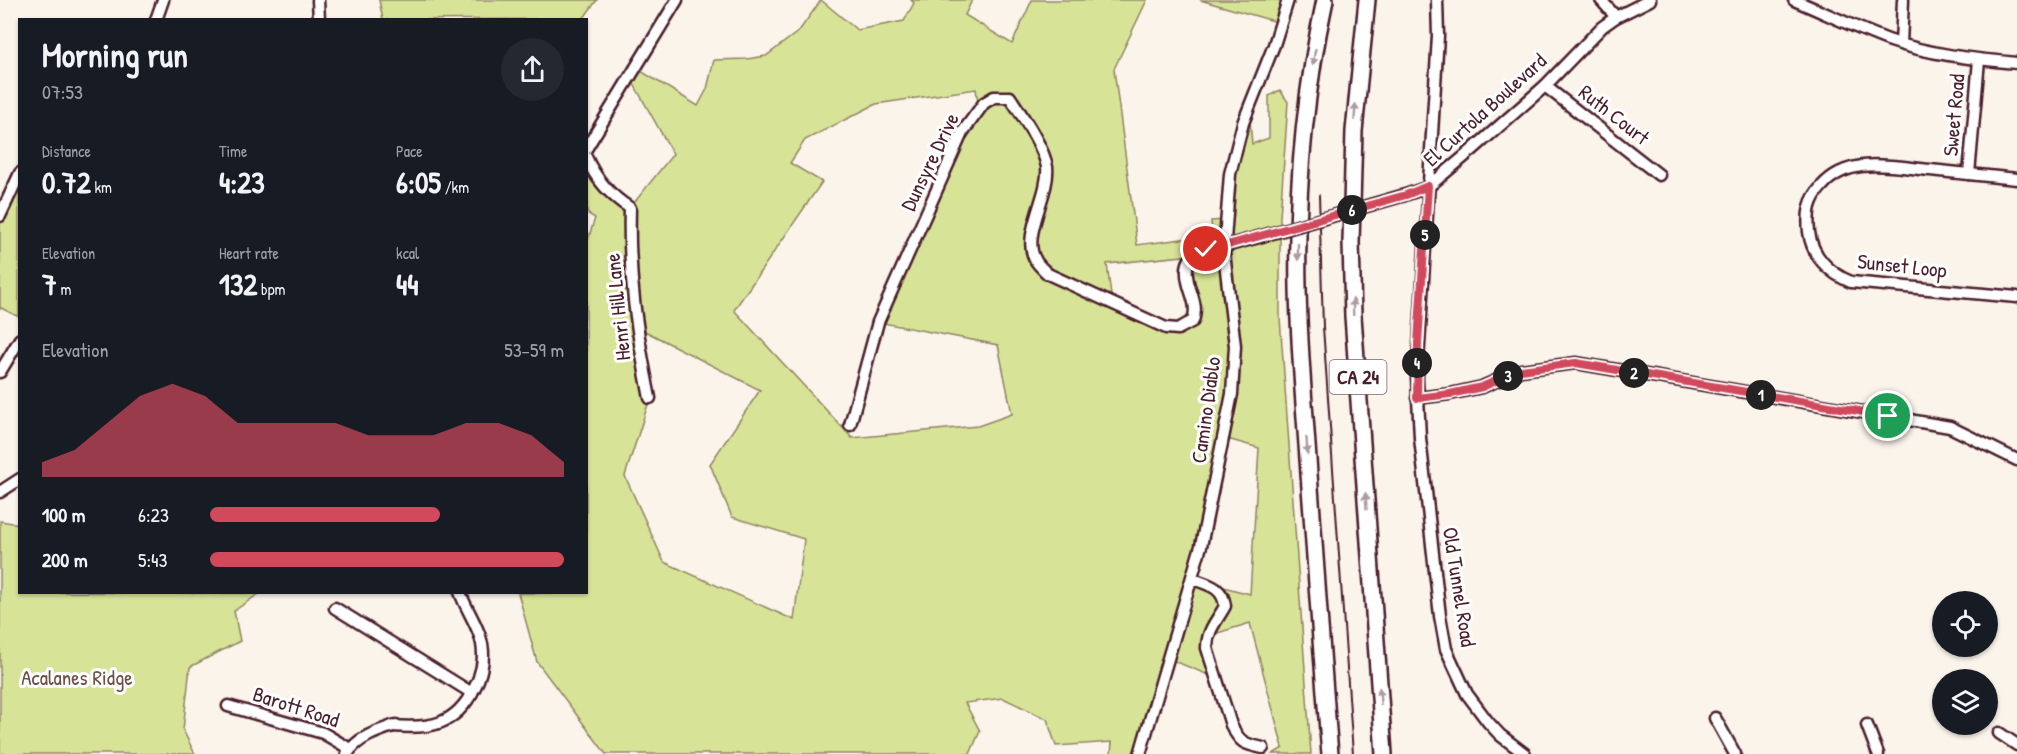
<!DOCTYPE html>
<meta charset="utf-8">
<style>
body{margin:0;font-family:"Patrick Hand",sans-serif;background:#242831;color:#f1f3f6;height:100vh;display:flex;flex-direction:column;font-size:22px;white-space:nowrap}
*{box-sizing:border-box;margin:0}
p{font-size:20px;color:#9ea1a6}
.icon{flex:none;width:33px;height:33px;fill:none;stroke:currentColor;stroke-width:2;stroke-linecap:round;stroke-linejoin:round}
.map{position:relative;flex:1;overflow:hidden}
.panel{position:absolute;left:18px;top:18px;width:570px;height:576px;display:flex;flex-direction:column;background:#171b24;border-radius:0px;box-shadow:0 2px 4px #0004}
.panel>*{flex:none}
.buttons{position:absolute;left:1932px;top:591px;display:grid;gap:12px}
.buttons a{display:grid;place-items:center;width:66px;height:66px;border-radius:50%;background:#171b24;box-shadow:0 2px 4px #0004;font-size:30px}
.pin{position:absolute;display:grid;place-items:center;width:51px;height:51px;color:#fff;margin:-26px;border:3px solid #fff;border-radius:50%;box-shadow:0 2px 6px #0007}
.km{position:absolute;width:30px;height:30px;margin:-15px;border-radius:50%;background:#222;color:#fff;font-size:16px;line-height:30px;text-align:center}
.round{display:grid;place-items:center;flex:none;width:63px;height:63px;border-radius:32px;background:#242831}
.summary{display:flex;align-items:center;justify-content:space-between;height:102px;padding:0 24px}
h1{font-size:33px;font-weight:700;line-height:45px}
.metrics{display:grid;grid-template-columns:repeat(3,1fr);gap:9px;height:102px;padding:6px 24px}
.metrics div{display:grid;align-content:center}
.metrics b{font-size:30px;font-weight:700}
.metrics small{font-size:16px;font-weight:400}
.metrics p{font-size:16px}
.chart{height:168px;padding:12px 24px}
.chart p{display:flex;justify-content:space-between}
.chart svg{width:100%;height:108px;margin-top:6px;fill:#d1495b;opacity:.7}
ul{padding:0 24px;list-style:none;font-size:20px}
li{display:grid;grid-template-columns:96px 72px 1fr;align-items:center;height:45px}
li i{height:15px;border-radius:8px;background:#d1495b}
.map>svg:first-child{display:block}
</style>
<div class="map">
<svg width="2017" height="754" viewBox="0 0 2017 754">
<rect width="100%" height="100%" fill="#fbf4eb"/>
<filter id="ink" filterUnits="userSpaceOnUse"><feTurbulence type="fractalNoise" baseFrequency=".0167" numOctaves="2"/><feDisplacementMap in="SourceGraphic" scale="12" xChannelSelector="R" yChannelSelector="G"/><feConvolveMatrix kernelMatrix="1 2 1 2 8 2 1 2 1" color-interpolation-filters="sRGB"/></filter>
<g filter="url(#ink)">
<g fill="#d7e497" stroke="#908261" stroke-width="1.5" fill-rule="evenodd">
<path d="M379 0H597L583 19 383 20Z"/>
<path d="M821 0 857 30 904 21 914 3 911 0H972L965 15 1012 44 1032 0H1147L1114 69 1137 245 1212 235 1211 221 1226 220 1227 208 1249 109 1252 144 1269 138V96L1280 90 1288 102 1280 217V318L1311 754H1273L1283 748 1250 623 1211 635 1207 648 1216 678 1169 659 1140 754H1111L1112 742 1056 746 1047 719 1003 698 965 703 980 731 970 754H606L537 662 518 593 586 592V246L595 218 587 213V165L630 208 673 154 630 77 636 68 698 106 707 89 714 60 747 59 766 56 799 31ZM976 89 979 109 962 133 878 322 998 345 1012 414 978 426 852 438 734 310 822 182 790 163 805 140 876 104ZM1193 255 1185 273 1193 321 1166 328 1112 303 1107 264ZM637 327 760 390 710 464 732 517 804 539 794 620 664 562 625 476 650 398ZM1224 438 1259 448 1250 594 1193 579Z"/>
<path d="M1200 0H1288L1281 23Z"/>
<path d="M19 173V317L1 308 0 309V216Z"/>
<path d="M0 521 19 524 20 592 260 593 234 611 240 641 190 667 183 730 195 754H0Z"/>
</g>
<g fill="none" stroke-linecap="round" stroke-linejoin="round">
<g stroke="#4a1f2b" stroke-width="15">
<g id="minor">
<path d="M318 0 319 20"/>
<path d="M1437 0 1438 36 1417 378 1420 438 1440 616 1446 649 1467 694 1488 722 1500 735 1525 754"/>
<path d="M1601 0 1616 17"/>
<path d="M1794 0C1825 13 1856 28 1888 40 1930 55 1974 59 2017 63"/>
<path d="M156 20 163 0"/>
<path d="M1901 44 1903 0"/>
<path d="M1545 86 1659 175"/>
<path d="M586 149 677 0"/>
<path d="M586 157C595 178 611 196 630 208 628 275 637 333 650 398"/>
<path d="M1969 174 1979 60"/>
<path d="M2017 179C1988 176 1959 173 1930 170 1894 167 1849 155 1822 186 1809 200 1807 213 1809 232 1812 256 1829 273 1851 282L2017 297"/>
<path d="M1405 195 1428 187 1471 151 1545 86 1602 27 1616 17 1650 0"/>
<path d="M0 216 20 173"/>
<path d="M0 372 20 339"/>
<path d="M1417 398 1450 394 1482 387 1521 370 1576 363 1950 427 2017 460"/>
<path d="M850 425 878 322 962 133 984 103 994 97H1010C1021 114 1044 147 1047 167 1050 195 1020 237 1036 261 1039 266 1044 270 1048 274L1166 328 1178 329 1193 321C1197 309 1194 301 1190 289 1180 257 1193 252 1222 247 1233 244 1244 241 1255 238"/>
<path d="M0 492 20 479"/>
<path d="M1193 579C1209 585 1223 587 1225 606 1217 621 1207 630 1207 648L1231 725C1240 743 1244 744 1263 748"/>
<path d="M335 608 472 693"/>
<path d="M228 706 323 733 350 749"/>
<path d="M1715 718 1735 754"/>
<path d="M1867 725 1878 754"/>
<path d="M392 726C430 729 455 726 474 689 481 676 485 659 482 644 479 626 466 610 460 592"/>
<path d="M1999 733 2017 745"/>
<path d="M347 754C358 737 378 731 396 725"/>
<path d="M1140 754 1201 546 1232 394 1235 346 1224 253 1230 174 1243 123 1274 45 1288 0"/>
</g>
</g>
<g stroke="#4a1f2b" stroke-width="20">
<g id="highway">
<path d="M1325 0C1304 95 1296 191 1298 288 1299 350 1305 412 1309 474 1316 567 1322 661 1330 754"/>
<path d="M1367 0 1354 131 1351 242 1353 316 1384 754"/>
</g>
</g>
<use href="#minor" stroke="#fff" stroke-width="10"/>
<use href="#highway" stroke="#fff" stroke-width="15"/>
<path stroke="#4a1f2b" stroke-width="2" d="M1319 195 1323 327 1353 754"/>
<g stroke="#4a1f2b" stroke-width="15" stroke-linecap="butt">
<path id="minor-bridge" d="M1255 238 1405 195"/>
</g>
<use href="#minor-bridge" stroke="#fff" stroke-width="10"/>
</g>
<defs><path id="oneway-solid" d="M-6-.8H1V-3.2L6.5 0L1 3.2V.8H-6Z" transform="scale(1.5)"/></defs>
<g fill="#ae9aa0">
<use href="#oneway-solid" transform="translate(1314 57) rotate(100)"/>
<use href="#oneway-solid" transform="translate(1355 112) rotate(-86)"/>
<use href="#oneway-solid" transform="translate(1298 252) rotate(90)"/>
<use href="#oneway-solid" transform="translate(1353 307) rotate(-92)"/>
<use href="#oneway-solid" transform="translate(1307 446) rotate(86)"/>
<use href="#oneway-solid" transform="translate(1366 501) rotate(-94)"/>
<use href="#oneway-solid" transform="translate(1380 696) rotate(-94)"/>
</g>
</g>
<g fill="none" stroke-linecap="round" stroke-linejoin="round" filter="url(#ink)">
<g stroke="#fff" stroke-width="12">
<path id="route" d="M1206 249 1224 246 1406 195 1428 186 1418 343 1417 398 1450 394 1482 387 1521 370 1576 363 1888 416"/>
</g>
<use href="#route" stroke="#d1495b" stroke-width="8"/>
</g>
<g text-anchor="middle" stroke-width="6" stroke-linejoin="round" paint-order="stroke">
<rect fill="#fff" stroke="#80626b" stroke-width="1.5" x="1329.5" y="360" width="57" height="34" rx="4.5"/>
<g font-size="20" font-weight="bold" fill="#4a1f2b">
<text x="1358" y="384">CA 24</text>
</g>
<g font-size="21" fill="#4a1f2b" stroke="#fff">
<text transform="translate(1485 110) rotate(-42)" y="7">El Curtola Boulevard</text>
<text transform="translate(1614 115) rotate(38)" y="7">Ruth Court</text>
<text transform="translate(1954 115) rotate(-85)" y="7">Sweet Road</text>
<text transform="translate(930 162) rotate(-64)" y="7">Dunsyre Drive</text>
<text transform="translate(1902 266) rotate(6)" y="7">Sunset Loop</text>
<text transform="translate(618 307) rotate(-96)" y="7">Henri Hill Lane</text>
<text transform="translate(1206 410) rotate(-82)" y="7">Camino Diablo</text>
<text transform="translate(1459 587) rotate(81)" y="7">Old Tunnel Road</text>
<text transform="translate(296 707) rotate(18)" y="7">Barott Road</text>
</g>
<g font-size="21" fill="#6d5046" stroke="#fff">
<text x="77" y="685">Acalanes Ridge</text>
</g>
</g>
</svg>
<div class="buttons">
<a><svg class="icon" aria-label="locate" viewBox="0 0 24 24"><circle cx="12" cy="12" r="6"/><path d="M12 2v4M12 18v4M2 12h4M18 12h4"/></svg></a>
<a><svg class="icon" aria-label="layers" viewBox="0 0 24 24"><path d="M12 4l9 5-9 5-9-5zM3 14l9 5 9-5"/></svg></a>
</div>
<div class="pin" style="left:1888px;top:416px;background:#1e9e55"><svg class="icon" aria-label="arrive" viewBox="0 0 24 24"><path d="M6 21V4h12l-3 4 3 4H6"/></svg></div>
<div class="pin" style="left:1206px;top:249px;background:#d93025"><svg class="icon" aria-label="check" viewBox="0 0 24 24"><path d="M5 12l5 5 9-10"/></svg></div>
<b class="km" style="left:1761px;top:395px">1</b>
<b class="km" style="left:1634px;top:373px">2</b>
<b class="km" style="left:1508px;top:376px">3</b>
<b class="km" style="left:1417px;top:363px">4</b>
<b class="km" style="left:1425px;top:235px">5</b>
<b class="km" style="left:1352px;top:210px">6</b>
<section class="panel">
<div class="summary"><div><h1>Morning run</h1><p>07:53</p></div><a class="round"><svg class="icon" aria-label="share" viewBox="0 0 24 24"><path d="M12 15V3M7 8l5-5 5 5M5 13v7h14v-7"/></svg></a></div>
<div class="metrics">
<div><p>Distance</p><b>0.72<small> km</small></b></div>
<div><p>Time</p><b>4:23</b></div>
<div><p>Pace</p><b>6:05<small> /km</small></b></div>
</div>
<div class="metrics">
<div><p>Elevation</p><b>7<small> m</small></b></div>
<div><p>Heart rate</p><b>132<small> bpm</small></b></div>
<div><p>kcal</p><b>44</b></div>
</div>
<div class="chart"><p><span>Elevation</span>53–59 m</p>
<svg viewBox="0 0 160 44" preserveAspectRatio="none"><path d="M0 44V38L10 33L20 22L30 11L40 6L50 11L60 22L70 22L80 22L90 22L100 27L110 27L120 27L130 22L140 22L150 27L160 38V44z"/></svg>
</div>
<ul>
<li><b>100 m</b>6:23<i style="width:65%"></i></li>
<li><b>200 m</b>5:43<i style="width:100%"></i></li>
</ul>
</section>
</div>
